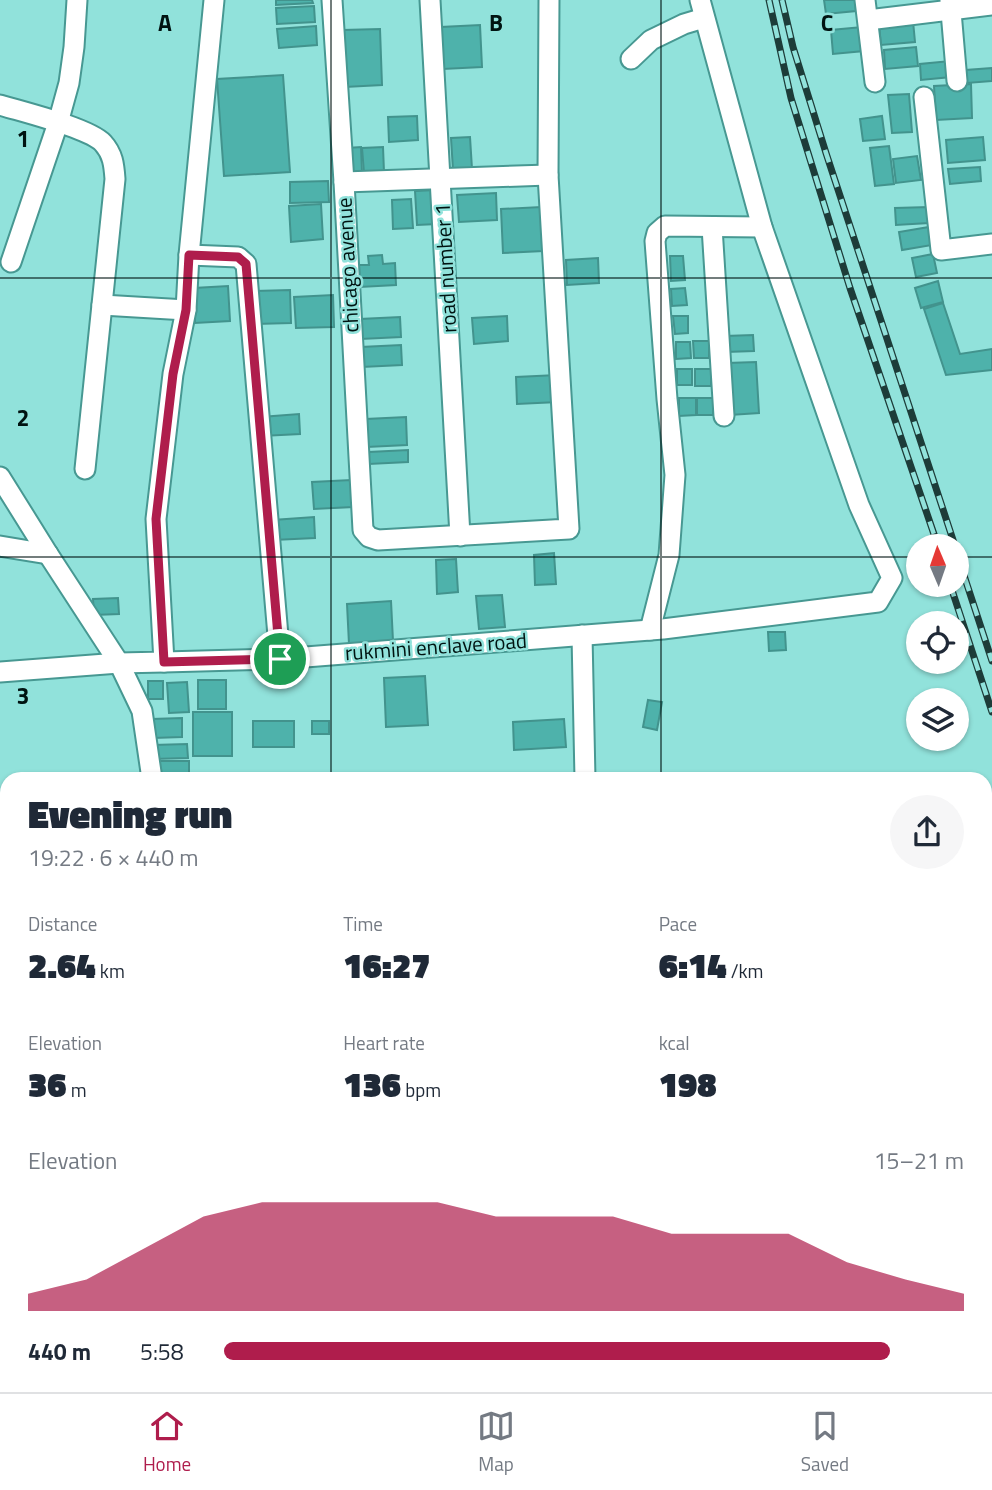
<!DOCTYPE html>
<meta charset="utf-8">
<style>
body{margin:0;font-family:"Titillium Web",sans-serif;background:#f6f6f7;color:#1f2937;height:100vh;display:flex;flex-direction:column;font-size:26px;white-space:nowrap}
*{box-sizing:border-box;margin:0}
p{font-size:23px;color:#747a83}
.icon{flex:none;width:38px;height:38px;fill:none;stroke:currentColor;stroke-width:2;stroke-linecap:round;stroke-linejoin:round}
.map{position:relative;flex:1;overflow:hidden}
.details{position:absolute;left:0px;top:772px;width:992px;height:621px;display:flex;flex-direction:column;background:#fff;border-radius:21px 21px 0 0;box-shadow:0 2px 5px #0004}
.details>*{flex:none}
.needle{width:46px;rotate:358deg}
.fabs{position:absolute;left:906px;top:534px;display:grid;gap:14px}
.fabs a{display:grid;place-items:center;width:63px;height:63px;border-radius:50%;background:#fff;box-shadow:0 2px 5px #0004;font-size:35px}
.pin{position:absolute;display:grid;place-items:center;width:60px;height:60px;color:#fff;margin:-30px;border:4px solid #fff;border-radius:50%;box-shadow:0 2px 7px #0007}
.round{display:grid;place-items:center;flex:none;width:74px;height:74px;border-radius:37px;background:#f6f6f7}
.head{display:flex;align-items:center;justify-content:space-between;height:119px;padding:0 28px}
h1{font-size:38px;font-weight:800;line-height:52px}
.stats{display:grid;grid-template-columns:repeat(3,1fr);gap:10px;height:119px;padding:7px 28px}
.stats div{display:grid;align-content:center}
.stats b{font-size:35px;font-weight:800}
.stats small{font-size:19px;font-weight:400}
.stats p{font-size:19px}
.chart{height:196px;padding:14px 28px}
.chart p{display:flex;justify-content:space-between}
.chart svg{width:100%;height:126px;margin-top:7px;fill:#af1d4c;opacity:.7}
ul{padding:0 28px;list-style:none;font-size:23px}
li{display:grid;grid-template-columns:112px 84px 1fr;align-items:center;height:52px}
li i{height:18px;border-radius:9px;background:#af1d4c}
.tabs{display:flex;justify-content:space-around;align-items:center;height:98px;border-top:2px solid #e0e1e3;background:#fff;font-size:19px;color:#747a83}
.tabs a{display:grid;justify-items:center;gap:4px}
.tabs .on{color:#af1d4c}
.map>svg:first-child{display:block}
</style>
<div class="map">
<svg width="992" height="1392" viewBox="0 0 992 1392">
<rect width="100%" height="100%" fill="#91e2db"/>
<g fill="#4eb2ab" stroke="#42938d" stroke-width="2">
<path d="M276 0H312L313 3 276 5Z"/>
<path d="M824 0H855L856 11 826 14Z"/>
<path d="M314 6 315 22 277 24 276 8Z"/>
<path d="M913 21 915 42 881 45 879 25Z"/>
<path d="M480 25 482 67 443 69 441 27Z"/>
<path d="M316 26 317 45 279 48 277 29Z"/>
<path d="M862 27 864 51 833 54 831 30Z"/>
<path d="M380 29 382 85 345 87 343 30Z"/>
<path d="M916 47 918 66 885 69 884 50Z"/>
<path d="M950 61 951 77 921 80 920 64Z"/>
<path d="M992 68V81L967 83 966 70Z"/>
<path d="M283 75 290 172 224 176 217 79Z"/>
<path d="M971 84 972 118 936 120 934 86Z"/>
<path d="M909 94 912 132 892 133 888 95Z"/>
<path d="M417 116 418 140 389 142 388 117Z"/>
<path d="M882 116 885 139 863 141 860 119Z"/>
<path d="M470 137 472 169 453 170 451 138Z"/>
<path d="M983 137 985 160 948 163 946 140Z"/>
<path d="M889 146 894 184 875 186 870 148Z"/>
<path d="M361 147 362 173 349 174 347 148Z"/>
<path d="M383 147 384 172 364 173 362 148Z"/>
<path d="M917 156 921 180 896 183 893 159Z"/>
<path d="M980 167 981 181 950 184 948 169Z"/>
<path d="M328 181 329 202 290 203V182Z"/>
<path d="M435 190 437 224 417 225 415 191Z"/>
<path d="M496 193 497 220 459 222 457 195Z"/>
<path d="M411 199 413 228 393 229 392 200Z"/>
<path d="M321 204 323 239 291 242 289 206Z"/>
<path d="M541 207 543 251 503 253 501 209Z"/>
<path d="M929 207V223L896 225 895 208Z"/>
<path d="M929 227 932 245 902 250 899 232Z"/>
<path d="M933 254 937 273 916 277 912 258Z"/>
<path d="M382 255 383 264 395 263 396 285 360 287 359 265H369L368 256Z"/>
<path d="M670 256H683L685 280 671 281Z"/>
<path d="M598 258 599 283 567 285 566 260Z"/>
<path d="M938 281 943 302 921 308 915 288Z"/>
<path d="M228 286 230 321 195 323 194 288Z"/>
<path d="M685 288 687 305 672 306 671 289Z"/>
<path d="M290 290 291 323 255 324 254 291Z"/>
<path d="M333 295 334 327 296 328 294 297Z"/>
<path d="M943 303 960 354 992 349V370L946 375 924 309Z"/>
<path d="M507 316 508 341 474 344 472 318Z"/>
<path d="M673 316H688V333L675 334Z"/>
<path d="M400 317 401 337 361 339 360 319Z"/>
<path d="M753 335 754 351 726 352 725 336Z"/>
<path d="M693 341H709V358H694Z"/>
<path d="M676 342H690L691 358 676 359Z"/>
<path d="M401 345 402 365 362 367 361 347Z"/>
<path d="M756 362 759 413 730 415 727 363Z"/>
<rect x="677" y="369" width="15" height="16"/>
<rect x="695" y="369" width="16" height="17"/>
<path d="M557 375 558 402 517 404 516 377Z"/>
<path d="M679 398H696V415L679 416Z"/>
<rect x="697" y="398" width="16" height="17"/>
<path d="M299 414 300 434 262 436 261 417Z"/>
<path d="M406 417 407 445 367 447 366 419Z"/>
<path d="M408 450V462L369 464V452Z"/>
<path d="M351 480 353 507 314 509 312 482Z"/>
<path d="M314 517 315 538 274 540 273 520Z"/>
<path d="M554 553 556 584 535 585 534 555Z"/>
<path d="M456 559 458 592 437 594 436 560Z"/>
<path d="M502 595 505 627 479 629 476 596Z"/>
<path d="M118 598 119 614 94 615 93 599Z"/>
<path d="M391 601 393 641 349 644 347 604Z"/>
<path d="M768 632H785L786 650 769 651Z"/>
<path d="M425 676 428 725 386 727 384 678Z"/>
<rect x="198" y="680" width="28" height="29"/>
<rect x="148" y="681" width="15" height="18"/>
<path d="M187 682 189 712 169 713 167 683Z"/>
<path d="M648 700 662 702 657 730 643 727Z"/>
<rect x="193" y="712" width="39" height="44"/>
<path d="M182 718V737L153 738 152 719Z"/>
<path d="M564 719 566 747 514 750 513 722Z"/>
<rect x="253" y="721" width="41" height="26"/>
<rect x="312" y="721" width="17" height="13"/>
<path d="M187 744 188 758 153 759V745Z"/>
<rect x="154" y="761" width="35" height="16"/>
<path d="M75 1386H109L110 1391 76 1392Z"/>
<path d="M711 1386H738L737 1392H709Z"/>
<path d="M752 1386H777L780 1387 779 1392H750Z"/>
<path d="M894 1386H926L927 1392H894Z"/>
</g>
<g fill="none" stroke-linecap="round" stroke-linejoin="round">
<g stroke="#479892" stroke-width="23">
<g id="minor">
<path d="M332 0 344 182 363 530 369 537 378 540 569 529 548 175 549 0"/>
<path d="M430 0 460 536"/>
<path d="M865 0 875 82"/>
<path d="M950 0 957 81"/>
<path d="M868 20 992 5"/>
<path d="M631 59 651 40 684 24 704 18"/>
<path d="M924 97 941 250 992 244"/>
<path d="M0 105C23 112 89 128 103 143 113 154 114 165 115 179L85 469"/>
<path d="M344 182 548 175"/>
<path d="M712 227 724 416"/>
<path d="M189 255 238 257 246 264 280 659"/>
<path d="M11 262 58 123 69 83 74 47 77 0"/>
<path d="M102 305 186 310"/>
<path d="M0 477 48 554 119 663 142 711 152 779"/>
<path d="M0 546 48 554"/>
<path d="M650 630 669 555 675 475 667 399 655 241 657 233 665 226 762 227"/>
<path d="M582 635 585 779"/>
<path d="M164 662 280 659 663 629 878 602 892 578 859 505 762 227 700 0"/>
<path d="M0 672 119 663 164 662 156 519 173 374 186 310 189 255 214 0"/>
<path d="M0 934 7 933"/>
<path d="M985 939 992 933"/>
<path d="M192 1386 207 1392"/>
<path d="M352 1386 357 1392"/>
<path d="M593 1386 595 1392"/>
<path d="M668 1386 669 1392"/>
<path d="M968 1386V1392"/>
<path d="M49 1392V1386"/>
<path d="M746 1392 747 1386"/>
<path d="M810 1392 811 1386"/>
</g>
</g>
<use href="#minor" stroke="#fff" stroke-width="19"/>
<g stroke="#1d3c39" stroke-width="7">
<g id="rail">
<path d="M769 0 791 98 850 288 938 546"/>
<path d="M782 0 793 47 826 153 955 546"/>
<path d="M957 554 992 661"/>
<path d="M950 584 992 712"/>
</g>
</g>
<use href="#rail" stroke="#91e2db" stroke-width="4.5" stroke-dasharray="13" stroke-linecap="butt"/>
</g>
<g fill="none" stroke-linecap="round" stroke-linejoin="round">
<g stroke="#fff" stroke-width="14">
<path id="route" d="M189 255 238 257 246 264 280 659 164 662 156 519 173 374 186 310Z"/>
</g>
<use href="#route" stroke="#af1d4c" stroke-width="9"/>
</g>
<path fill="none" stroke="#001311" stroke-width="2" stroke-opacity="0.55" d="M331 0V779M661 0V779M0 278H992M0 557H919M957 557H992M0 835H7M985 835H992M0 1114H7M985 1114H992M331 1386V1392M661 1386V1392"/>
<g text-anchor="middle" stroke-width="5" stroke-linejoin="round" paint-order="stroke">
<g font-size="21" fill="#001311" stroke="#91e2db">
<text transform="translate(348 265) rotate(-93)" y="7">chicago avenue</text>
<text transform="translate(446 268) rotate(-93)" y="7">road number 1</text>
<text transform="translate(436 647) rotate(-4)" y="7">rukmini enclave road</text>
</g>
</g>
<g font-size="23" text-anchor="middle" font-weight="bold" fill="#001311" stroke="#91e2db" stroke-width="5" stroke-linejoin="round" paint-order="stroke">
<text x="165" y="31">A</text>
<text x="496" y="31">B</text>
<text x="827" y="31">C</text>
<text x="23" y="147">1</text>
<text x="23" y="426">2</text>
<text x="23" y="704">3</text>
</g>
</svg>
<div class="fabs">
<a><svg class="needle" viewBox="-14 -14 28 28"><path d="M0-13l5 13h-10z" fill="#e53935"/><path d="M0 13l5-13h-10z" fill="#747a83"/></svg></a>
<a><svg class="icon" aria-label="locate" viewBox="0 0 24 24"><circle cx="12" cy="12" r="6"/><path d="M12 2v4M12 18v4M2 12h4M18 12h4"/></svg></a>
<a><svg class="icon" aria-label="layers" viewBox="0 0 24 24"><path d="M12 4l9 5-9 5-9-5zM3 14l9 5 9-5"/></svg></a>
</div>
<div class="pin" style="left:280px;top:659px;background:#1e9e55"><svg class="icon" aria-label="arrive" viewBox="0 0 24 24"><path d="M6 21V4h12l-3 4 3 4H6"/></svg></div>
<section class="details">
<div class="head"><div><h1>Evening run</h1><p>19:22 · 6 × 440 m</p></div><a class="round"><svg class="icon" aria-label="share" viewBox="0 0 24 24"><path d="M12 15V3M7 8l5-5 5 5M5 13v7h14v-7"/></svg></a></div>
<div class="stats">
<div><p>Distance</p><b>2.64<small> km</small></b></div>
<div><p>Time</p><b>16:27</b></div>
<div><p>Pace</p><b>6:14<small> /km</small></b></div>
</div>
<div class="stats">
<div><p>Elevation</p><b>36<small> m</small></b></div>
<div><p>Heart rate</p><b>136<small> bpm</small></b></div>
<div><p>kcal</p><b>198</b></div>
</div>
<div class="chart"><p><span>Elevation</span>15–21 m</p>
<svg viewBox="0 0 160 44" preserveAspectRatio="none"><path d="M0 44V38L10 33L20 22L30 11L40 6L50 6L60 6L70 6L80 11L90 11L100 11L110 17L120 17L130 17L140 27L150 33L160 38V44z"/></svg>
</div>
<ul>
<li><b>440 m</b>5:58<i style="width:90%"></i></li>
</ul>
</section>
</div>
<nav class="tabs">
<a class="on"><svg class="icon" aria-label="home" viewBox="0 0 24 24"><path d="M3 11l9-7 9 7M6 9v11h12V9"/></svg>Home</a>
<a><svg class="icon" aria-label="map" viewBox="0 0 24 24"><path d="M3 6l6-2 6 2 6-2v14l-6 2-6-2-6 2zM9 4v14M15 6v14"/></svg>Map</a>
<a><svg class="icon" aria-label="saved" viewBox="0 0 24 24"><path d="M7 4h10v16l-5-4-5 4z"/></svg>Saved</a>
</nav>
